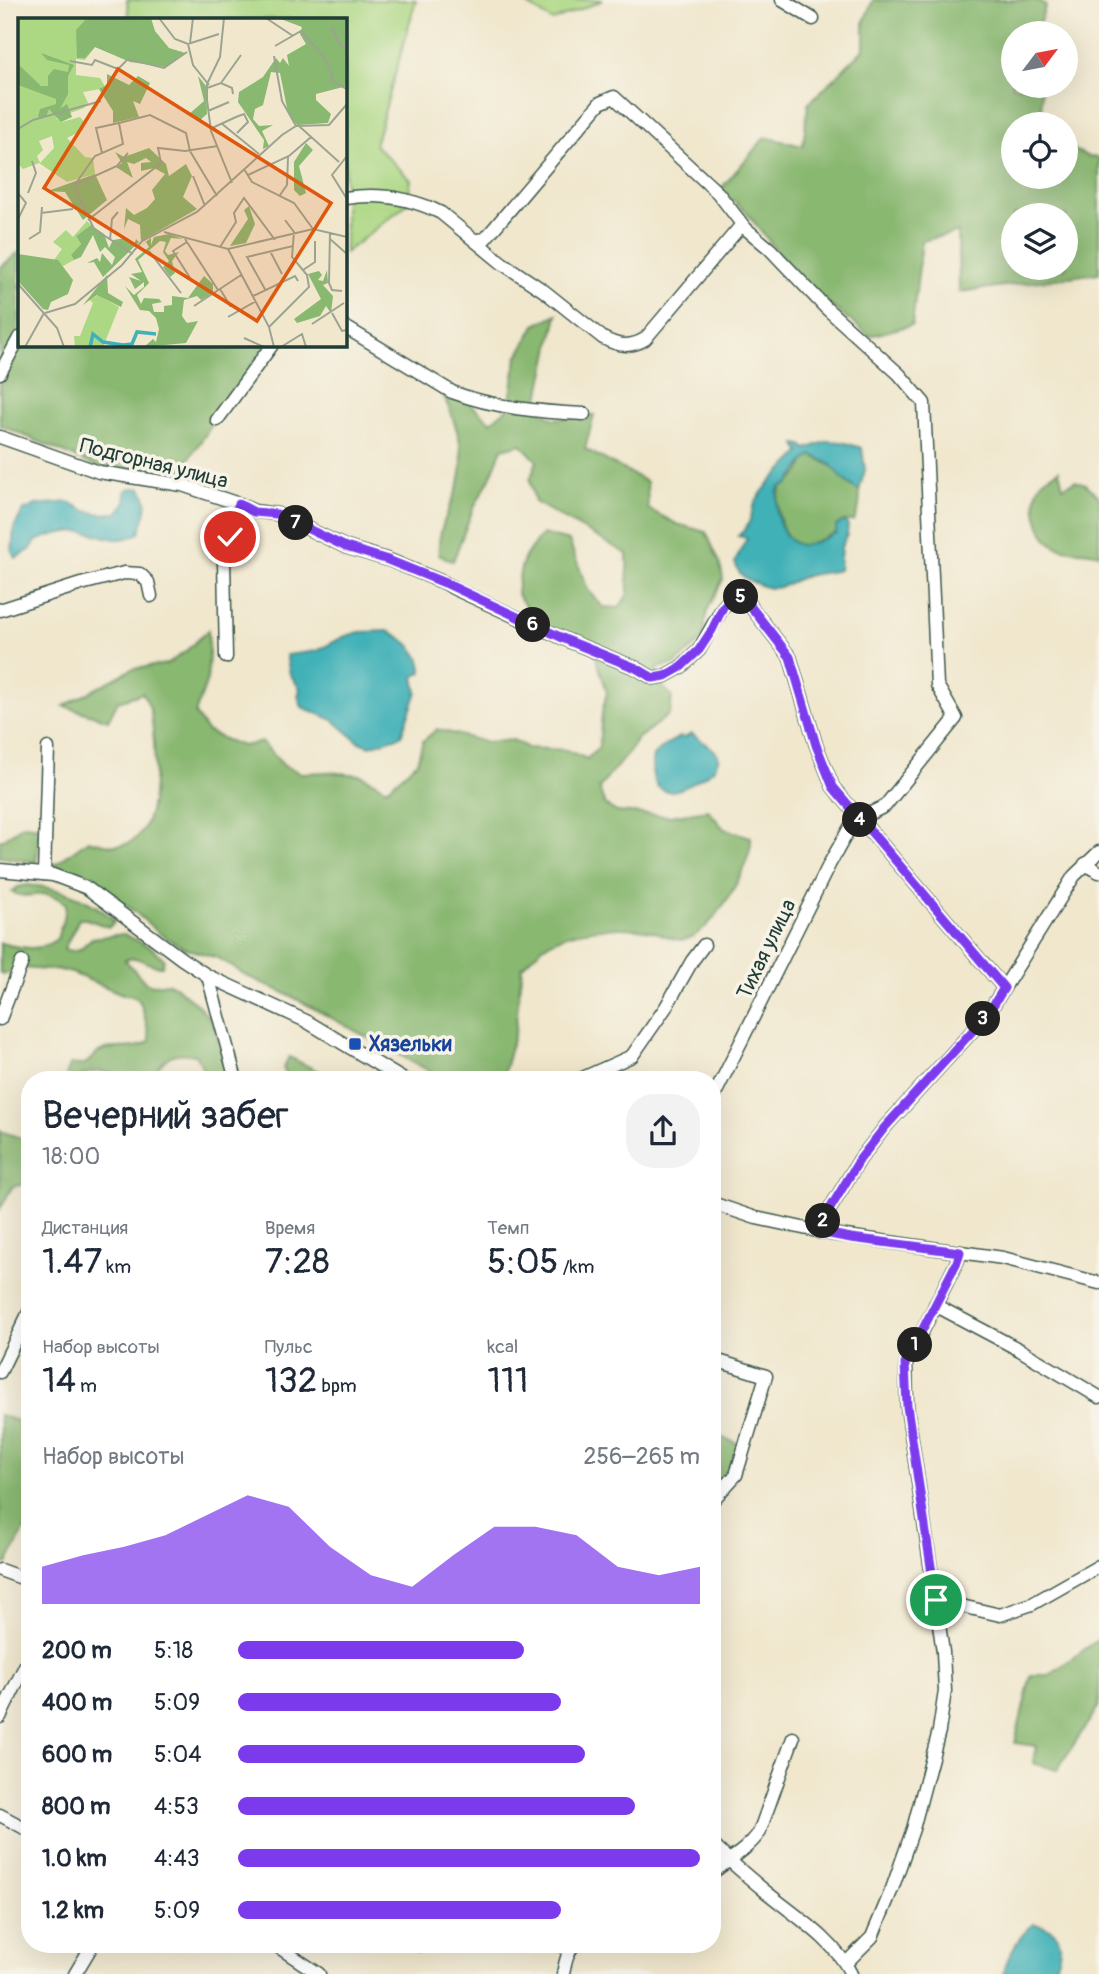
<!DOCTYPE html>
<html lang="ru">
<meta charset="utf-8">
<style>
body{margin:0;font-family:Pangolin,sans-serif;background:#f2f2f3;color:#1f2937;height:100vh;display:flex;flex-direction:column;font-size:26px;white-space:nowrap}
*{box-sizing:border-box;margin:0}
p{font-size:23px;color:#747a83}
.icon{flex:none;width:38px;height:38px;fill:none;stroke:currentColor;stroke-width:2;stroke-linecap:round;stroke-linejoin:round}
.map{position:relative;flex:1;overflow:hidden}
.panel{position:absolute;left:21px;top:1071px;width:700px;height:882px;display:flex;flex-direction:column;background:#fff;border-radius:28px;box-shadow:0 7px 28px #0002}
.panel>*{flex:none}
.needle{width:46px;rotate:58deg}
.fabs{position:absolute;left:1001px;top:21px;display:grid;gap:14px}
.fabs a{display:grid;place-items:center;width:77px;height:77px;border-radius:50%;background:#fff;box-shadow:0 7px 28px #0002;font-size:35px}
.pin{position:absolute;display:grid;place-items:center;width:60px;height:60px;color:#fff;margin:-30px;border:4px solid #fff;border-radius:50%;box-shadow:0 2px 7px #0007}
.km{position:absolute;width:35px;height:35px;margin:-18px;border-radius:50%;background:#222;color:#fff;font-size:19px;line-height:35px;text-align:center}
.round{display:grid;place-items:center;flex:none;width:74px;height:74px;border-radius:28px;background:#f2f2f3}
.headline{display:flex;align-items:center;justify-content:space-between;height:119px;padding:0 21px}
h1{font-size:38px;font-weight:600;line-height:52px}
.figures{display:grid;grid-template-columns:repeat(3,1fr);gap:10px;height:119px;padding:7px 21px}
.figures div{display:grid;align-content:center}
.figures b{font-size:35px;font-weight:600}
.figures small{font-size:19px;font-weight:400}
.figures p{font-size:19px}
.chart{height:196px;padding:14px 21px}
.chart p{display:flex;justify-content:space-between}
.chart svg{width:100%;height:126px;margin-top:7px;fill:#7c3aed;opacity:.7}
ul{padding:0 21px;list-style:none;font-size:23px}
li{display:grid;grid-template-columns:112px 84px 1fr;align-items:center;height:52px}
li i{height:18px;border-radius:9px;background:#7c3aed}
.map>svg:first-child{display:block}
</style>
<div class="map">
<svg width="1099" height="1974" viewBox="0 0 1099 1974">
<rect width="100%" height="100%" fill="#f7f3e8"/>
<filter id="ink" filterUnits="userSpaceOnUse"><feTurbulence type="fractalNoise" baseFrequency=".0143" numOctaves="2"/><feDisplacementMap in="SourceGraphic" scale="14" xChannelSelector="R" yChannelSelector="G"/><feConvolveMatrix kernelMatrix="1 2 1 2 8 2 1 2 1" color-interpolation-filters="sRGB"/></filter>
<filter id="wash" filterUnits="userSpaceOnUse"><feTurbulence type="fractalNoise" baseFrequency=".00686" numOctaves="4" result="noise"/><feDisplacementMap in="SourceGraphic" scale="28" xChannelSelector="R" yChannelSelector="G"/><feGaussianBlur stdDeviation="1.57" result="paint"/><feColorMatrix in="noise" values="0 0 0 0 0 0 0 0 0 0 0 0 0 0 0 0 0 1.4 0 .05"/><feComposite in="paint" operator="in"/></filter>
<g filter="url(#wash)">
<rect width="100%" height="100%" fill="#f0e7cd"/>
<g fill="#acd783" stroke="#668a5c" stroke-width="2">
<path d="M127 0H416L375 145 411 180 407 204 345 253V19H129Z"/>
<path d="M520 0H603L553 21Z"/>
</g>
<g fill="#89b871" stroke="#547a52" stroke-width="2" fill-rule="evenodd">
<path d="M873 0H1036L1046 5 1036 33H1013V86H1041L1042 124H1013V177H1066V146L1089 157 1099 158V273L959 292 958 232 922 241 912 325 870 336 802 283 745 211 720 190 765 137 803 146 808 104 864 49V21ZM1013 215H1066V268H1013Z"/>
<path d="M19 252V345H266L180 472 98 467 0 425V268Z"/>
<path d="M557 314 537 407 554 419 594 415 585 449 647 482 648 509 677 524 706 532 720 563 723 579 707 611 702 639 676 664 657 668 658 682 672 696 670 714 637 739 628 753 599 788 605 805 617 812 669 816 708 810 724 829 751 837C754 861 711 939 682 940 672 940 661 933 651 931 621 925 571 928 546 945 537 951 529 960 522 967L515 1032 502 1080H446L291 996 249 977 218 958 184 948 160 934 135 912 82 874 53 866 88 840C103 844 122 850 135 839 161 818 155 743 151 713 150 706 146 700 143 693L118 701 108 720 64 706 132 669 167 664 186 651 208 630 209 654 207 680 195 714 207 731 226 740 243 746 262 742 284 766 301 773 328 772 361 775 387 789 417 762 423 741 437 729 485 742 513 740 528 748 566 750 587 759 599 747 602 713 607 692 593 648 537 623 517 594C520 564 522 556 543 534L569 541 588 590 603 607 619 608 628 594 627 554 535 502 530 480 537 461 521 444 502 449 490 478 473 509 453 561 439 555C436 530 452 506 459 483 468 452 455 422 443 394L464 398 491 422 509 407 517 358 535 325Z"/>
<path d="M812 455 832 466 845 481 860 492 859 507 854 521H844L837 525V532C827 536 815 543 805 545 781 548 772 502 782 486 790 485 803 470 804 462Z"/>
<path d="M1059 470 1063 487 1075 481 1086 484 1099 497V554C1085 549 1070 553 1056 546 1038 538 1029 499 1041 483 1044 478 1054 474 1059 470Z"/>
<path d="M23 825 41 827 36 862 0 857V840H2Z"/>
<path d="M27 885C59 887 91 899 115 921L109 927 86 919H79L64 949 71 951 80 949 92 938 124 934 152 948 164 959 162 966C147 967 139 953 125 960L145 982 152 985 168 983 175 986 200 1007 214 1024 229 1080H206L200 1062 195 1055C158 1047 165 1073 142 1079 120 1083 110 1063 81 1076L79 1080H64L71 1064C92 1069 89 1053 106 1049 122 1046 136 1051 150 1041 149 1033 143 1010 140 1002 137 997 131 995 125 995L72 973 56 969 47 970 23 968 3 975 0 973V943C23 948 37 953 57 939 60 928 67 913 66 904 60 899 53 895 45 894 33 894 23 899 12 892L18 887Z"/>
<path d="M289 1057 336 1080H289L283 1068Z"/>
<path d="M0 1131 30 1141V1184L13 1186 0 1209Z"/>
<path d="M0 1415 30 1425V1519L7 1564 0 1561Z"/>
<path d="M712 1434 739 1444 740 1454 712 1490Z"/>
<path d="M1099 1639V1706L1057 1770 1033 1763 1036 1746 1015 1743 1031 1675H1049Z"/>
</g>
<g fill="#40b1b7" stroke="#307776" stroke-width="2">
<path d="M828 441 842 442 862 448 865 470 859 491 845 481 830 464 812 455 804 462 787 485 782 486 778 490C778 498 777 505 777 513 779 526 788 546 804 545 814 544 827 537 836 533V526L844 521 848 525 847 535 841 547 839 570C828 573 817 573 806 576 782 584 779 595 753 582 742 577 738 573 735 562L747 538 738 536C755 522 748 513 758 498 769 480 786 468 800 453L796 444 802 445 806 449Z"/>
<path d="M131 488H141C152 505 144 516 139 533 114 546 109 535 85 532 68 530 51 535 36 541L30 550 16 558 12 552 14 527 23 511 36 505 69 502 86 511 101 514 117 513 126 502 125 491Z"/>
<path d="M389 631C405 639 423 653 422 672L414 677 417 692 401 736 370 746 359 742 333 720 302 707 298 696 300 689 290 674 286 655 317 651 343 637 359 632Z"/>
<path d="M692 734C701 742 714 746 719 757 718 759 716 765 715 767 711 773 702 777 696 781 667 800 648 793 653 756 661 748 669 742 680 737L684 738Z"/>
<path d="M1034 1924C1067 1930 1064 1949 1051 1974H1004C1006 1957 1020 1934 1034 1924Z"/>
</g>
</g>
<g filter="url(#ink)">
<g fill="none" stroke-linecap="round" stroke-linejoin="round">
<g stroke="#3e564b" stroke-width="15">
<g id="minor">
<path d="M782 0 813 19"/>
<path d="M345 198C378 193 411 198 441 213L502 263 544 291 603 338C618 346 630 348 645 339L739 228H745L770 249 826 308 899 374 924 403 937 685 956 718 885 806 853 822 830 863 712 1100"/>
<path d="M477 240 485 239 600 103 614 97 718 193 745 228"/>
<path d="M345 327 452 392C495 408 540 412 584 414"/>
<path d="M0 373 19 338"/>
<path d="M217 420 272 345"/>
<path d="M0 437 99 472 182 485 239 504 254 511 277 514 346 547 389 560 445 583 453 588 569 641 636 668 653 678 665 676 681 667 699 650 723 607 733 596 744 598 790 657 816 745 833 787 1004 988"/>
<path d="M0 610 81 584 124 573 140 574 148 582 151 596"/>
<path d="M226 657 224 561 234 514 239 504"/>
<path d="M1085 864 1099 872"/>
<path d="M0 870 53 875 87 888 182 959 208 976 306 1021 404 1080"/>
<path d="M44 874 48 748"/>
<path d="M208 976 236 1080"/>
<path d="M0 1019 22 962"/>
<path d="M578 1080 632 1056 666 1007 692 961 704 945"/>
<path d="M712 1203 756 1218 831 1234 1003 1258 1099 1283"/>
<path d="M819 1232 822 1222 860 1159 885 1127 987 1015 1074 876 1099 852"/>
<path d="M935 1305 1020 1350 1099 1397"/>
<path d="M712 1359 766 1376 736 1475 712 1501"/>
<path d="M0 1372 30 1310"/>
<path d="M0 1570 30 1581"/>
<path d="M936 1600 1000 1615 1032 1604 1099 1566"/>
<path d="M0 1717 30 1656"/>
<path d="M0 1815 30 1831"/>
<path d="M712 1844C729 1861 747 1876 765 1891 794 1915 835 1940 851 1974"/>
<path d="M712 1873C728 1860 747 1850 759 1833L793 1738"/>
<path d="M274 1944 319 1974"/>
<path d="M419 1945 420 1944"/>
<path d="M846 1963 872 1937 892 1889 913 1829 939 1731 945 1691 943 1652 907 1406 906 1364 957 1262 960 1252"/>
<path d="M75 1974 93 1944"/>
<path d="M563 1974C565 1964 567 1952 575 1944"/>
</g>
</g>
<use href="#minor" stroke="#fff" stroke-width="12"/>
</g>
</g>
<g fill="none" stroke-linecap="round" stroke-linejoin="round" filter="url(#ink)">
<g stroke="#fff" stroke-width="14">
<path id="route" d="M230 537 234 514 239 504 254 512 277 514 346 547 388 560 445 583 569 641 636 668 653 678 665 676 681 667 699 650 712 630 723 607 733 596 744 598 790 657 816 745 833 787 1004 988 987 1015 885 1127 860 1159 822 1222 819 1232 851 1238 960 1252 957 1262 905 1364 907 1406 936 1600"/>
</g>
<use href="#route" stroke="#7c3aed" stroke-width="9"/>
</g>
<rect fill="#1a4fb4" stroke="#f7f3e8" stroke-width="2.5" x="348" y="1037" width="14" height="14" rx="3.5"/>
<g text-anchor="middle" stroke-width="7" stroke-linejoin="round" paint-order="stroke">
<g font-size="21" fill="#1f3d34" stroke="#f7f3e8">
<text transform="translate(154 463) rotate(14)" y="7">Подгорная улица</text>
<text transform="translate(766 949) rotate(-64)" y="7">Тихая улица</text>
</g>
<g font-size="21" font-weight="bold" fill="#164399" stroke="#f7f3e8" text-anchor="start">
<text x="369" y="1051">Хязельки</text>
</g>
</g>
<g transform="translate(18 18)">
<rect width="329" height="329" fill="#f0e7cd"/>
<path d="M0 0H132L136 13 151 31 165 34 93 35 77 29 67 42 58 41V57L82 60 88 70 65 74 70 85 66 90 38 100 44 104 62 99 66 104 65 112 49 120 67 139 75 140 77 156 49 164 21 145 5 151 0 146ZM34 118 36 130 22 145 19 138 25 132 21 123ZM69 203 73 207 58 218 63 226 53 237 56 242 45 248 36 242 44 231 35 224 48 212 55 219ZM80 277 101 289 85 329H57L56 318H62L75 285 72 282Z" fill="#acd783" fill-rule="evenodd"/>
<path d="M69 0H133L137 13 151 30 167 35 147 49 112 44 77 29 67 40H59L58 12ZM260 0H329V68L298 76V82L313 96 310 105 279 107 270 95 262 55 253 54 245 87 237 91 235 101 241 108 255 107 244 113 251 128 245 131 246 122 220 84 221 74 245 59 258 40 262 45 265 40 271 48 269 37 288 26 282 16 284 9ZM23 35 56 47 50 58V76L42 91 49 86 54 99 43 104 31 91 28 99H20L22 91 38 86V81L0 67V46L23 68H30V58L36 51 50 54 51 47 29 42ZM89 56 111 67 120 58 132 65 122 86 115 83 121 99 95 105V93L81 71 89 67ZM180 58 188 68 189 96 182 102 170 97 186 83ZM288 125 295 132 281 148 288 175 282 178 276 172V144ZM131 130 148 146 151 158 168 146 174 158 165 179 179 191 123 223 122 207 110 201 106 211 108 190 116 197 129 190 137 181 134 172 147 156 136 150 123 153V145L133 144 128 140 116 146 109 144 115 160 98 149 104 145 97 134 106 139ZM77 156 89 182 65 202 47 174 30 173ZM231 188 237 206 228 225 212 228 230 201 226 192ZM73 207 86 216 91 230 95 222 108 220 116 227 118 221 121 224 85 259 76 244 69 245 79 240 82 244 84 235 94 247 97 239 87 229 82 234 75 217 63 239 56 242 53 237 63 226 58 218ZM151 216 165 221 153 220 147 233 150 237 161 234 154 243 157 255 152 259 145 249 151 243 145 234 148 224 142 223 120 242 131 265 119 277 123 286 126 280 141 281 144 284 134 286 136 294H146V288L154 287V278L170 280 186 258 195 266V275L183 282 179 278 166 282 164 298 169 305 180 303 168 325 126 329 135 321 138 324 141 311 138 300 131 293 122 292 107 268 116 277 126 269V264L117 271 111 259 123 263 113 256 124 254 117 241 131 229 128 224 123 227 133 220V227L136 219ZM0 236 40 242 55 262 50 276 33 284 30 292 25 291 0 263ZM309 252 310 265 305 267 315 278 313 295 308 288 302 298 279 305 276 301 303 281 290 256 301 253 304 257 300 262 305 263ZM89 257 90 275 105 284 103 289 79 277 65 287Z" fill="#89b871"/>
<path fill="none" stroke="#40b1b7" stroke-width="3.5" d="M72 329 75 316 85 324 105 327 114 326 119 314 138 316"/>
<path fill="none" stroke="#9ca390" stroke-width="2" d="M141 0 157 21 170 26 201 16M206 0 202 39 189 66V82L193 113 214 165M248 0 275 18M314 9 322 28 329 30M172 25 175 0M170 26 175 47 191 67M257 28 283 13 303 35 314 55 313 63 329 71M256 38 264 83 278 108M52 43 74 47 77 42 100 51 110 41 146 50 169 34M203 65 223 37M189 70 203 65 214 70 215 76M190 93 211 84M218 99 226 96 230 104 219 115M203 105 241 136M281 108 321 144M0 111 15 102 83 83M192 111 218 99M84 135 78 110 101 105M329 138 314 157 329 181M226 151 234 164 276 185 295 211M230 157 271 138 293 119M175 158 187 188M57 167 99 148 110 135M56 168 77 138 105 126 101 105 132 97 168 115 172 133 199 178M56 168 76 211 115 236M0 175 8 185 0 201M10 175 18 155 14 143M262 177 269 167 270 139M23 195 55 191M70 202 143 145 140 130 167 133 200 128M146 214 210 231 295 211 329 219M312 214 311 265 314 272 324 273M11 221 22 214 24 189M167 221 200 272M312 221 329 236M92 222 94 201 100 194M169 224 155 233 174 263M202 229 218 204 216 195 226 180 257 222M210 231 251 309 256 329M131 233 163 275M252 233 264 256M285 252 297 244V223M0 266 39 310 46 329M202 271 213 289M248 273 229 239 275 228M235 278 277 258 280 263M176 288 223 257M27 295 57 286 104 247 124 223 179 194 264 117 278 108 311 107 329 86M314 295 324 313 329 312M210 299 238 283M294 306 326 285M251 309 291 269 289 257 274 239 276 214 267 202M226 320 246 329M7 329 26 295M263 329 284 316 288 329"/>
<path fill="#de580e" fill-opacity="0.15" stroke="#de580e" stroke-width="3.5" d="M100 51 313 185 239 303 26 170Z"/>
<rect width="329" height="329" fill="none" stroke="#1f3d34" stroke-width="3.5"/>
</g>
</svg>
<div class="fabs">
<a><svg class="needle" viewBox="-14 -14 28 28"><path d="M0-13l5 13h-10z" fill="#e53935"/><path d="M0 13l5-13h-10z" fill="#747a83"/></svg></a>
<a><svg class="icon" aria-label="locate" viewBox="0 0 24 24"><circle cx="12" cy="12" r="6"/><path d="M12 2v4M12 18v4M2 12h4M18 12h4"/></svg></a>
<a><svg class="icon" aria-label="layers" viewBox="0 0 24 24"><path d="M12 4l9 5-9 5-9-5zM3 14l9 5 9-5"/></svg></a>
</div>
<div class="pin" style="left:936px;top:1600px;background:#1e9e55"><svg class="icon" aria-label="arrive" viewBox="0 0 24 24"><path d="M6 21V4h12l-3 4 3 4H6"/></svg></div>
<div class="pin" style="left:230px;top:537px;background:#d93025"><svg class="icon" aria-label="check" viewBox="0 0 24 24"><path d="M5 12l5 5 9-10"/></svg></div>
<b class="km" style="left:915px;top:1345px">1</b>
<b class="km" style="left:823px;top:1221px">2</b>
<b class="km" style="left:983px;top:1019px">3</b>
<b class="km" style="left:860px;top:820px">4</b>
<b class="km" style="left:741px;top:597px">5</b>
<b class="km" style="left:533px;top:625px">6</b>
<b class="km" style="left:296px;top:523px">7</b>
<section class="panel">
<div class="headline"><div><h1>Вечерний забег</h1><p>18:00</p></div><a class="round"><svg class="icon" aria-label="share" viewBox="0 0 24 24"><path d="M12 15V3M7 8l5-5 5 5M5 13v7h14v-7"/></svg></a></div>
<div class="figures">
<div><p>Дистанция</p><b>1.47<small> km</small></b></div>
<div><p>Время</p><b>7:28</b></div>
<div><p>Темп</p><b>5:05<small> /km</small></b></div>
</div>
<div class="figures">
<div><p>Набор высоты</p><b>14<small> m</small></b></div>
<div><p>Пульс</p><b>132<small> bpm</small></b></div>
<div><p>kcal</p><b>111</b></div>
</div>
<div class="chart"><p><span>Набор высоты</span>256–265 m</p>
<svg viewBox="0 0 160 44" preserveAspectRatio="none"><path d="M0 44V31L10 27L20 24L30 20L40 13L50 6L60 10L70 24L80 34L90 38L100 27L110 17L120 17L130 20L140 31L150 34L160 31V44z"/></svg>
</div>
<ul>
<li><b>200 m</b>5:18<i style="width:62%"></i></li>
<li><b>400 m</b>5:09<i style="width:70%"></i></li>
<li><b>600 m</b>5:04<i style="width:75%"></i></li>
<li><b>800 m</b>4:53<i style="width:86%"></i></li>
<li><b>1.0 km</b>4:43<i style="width:100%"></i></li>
<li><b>1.2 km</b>5:09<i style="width:70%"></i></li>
</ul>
</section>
</div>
